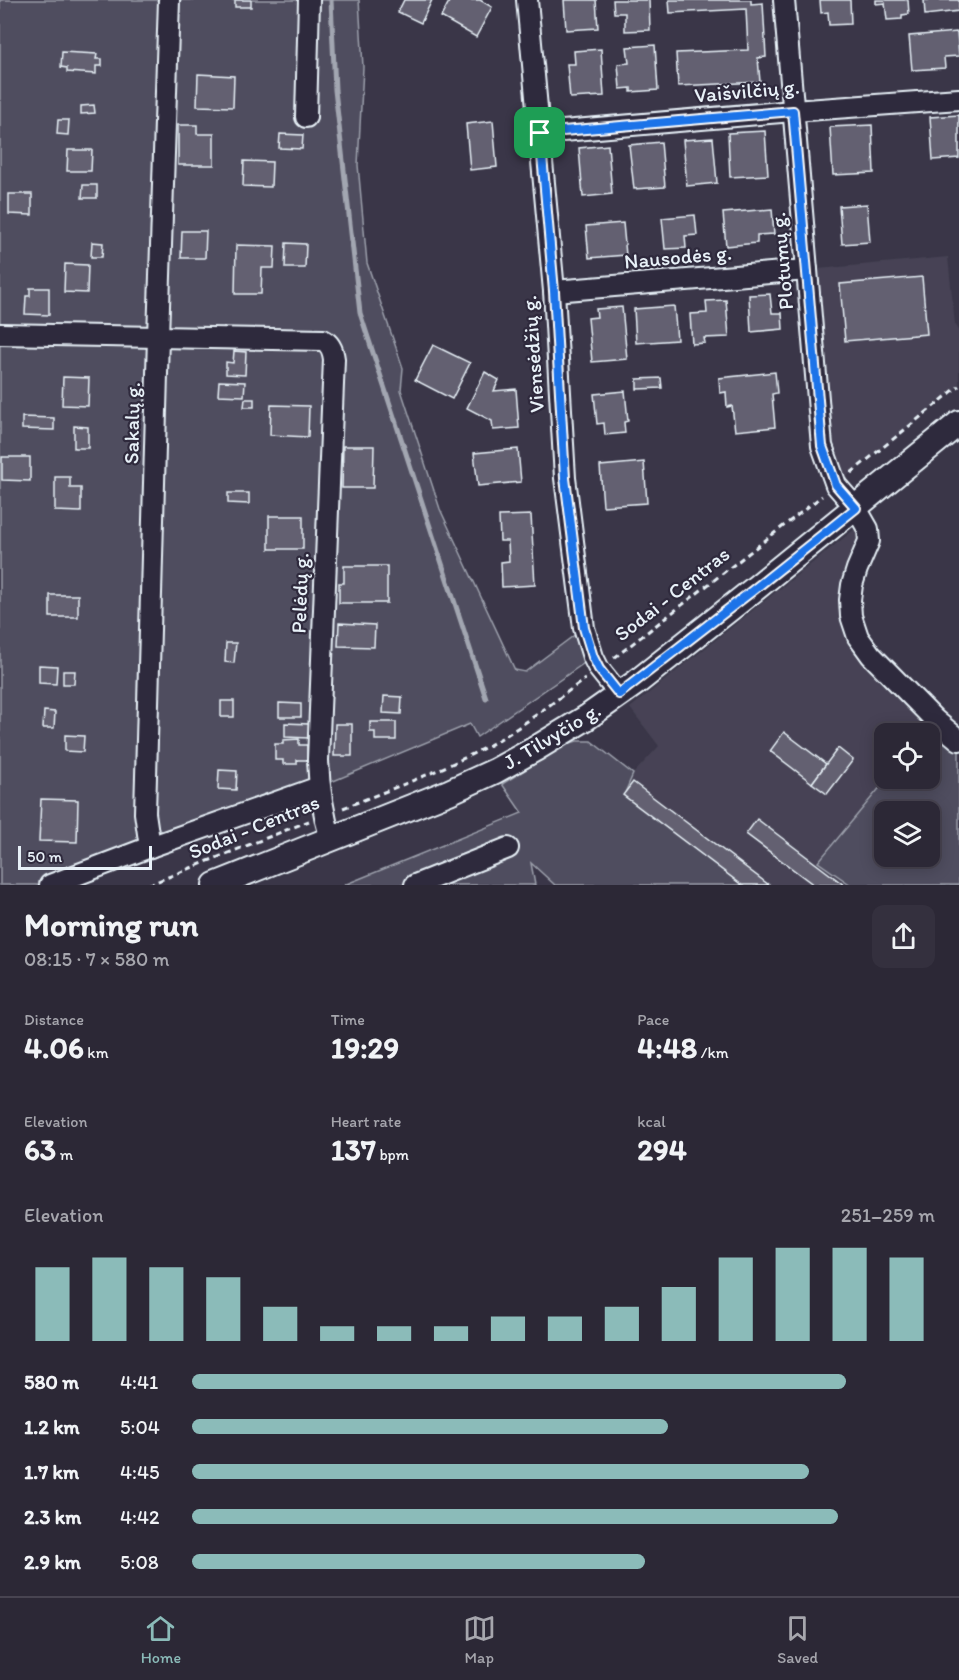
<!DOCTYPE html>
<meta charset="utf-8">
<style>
body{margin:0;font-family:Itim,sans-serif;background:#34303e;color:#f1f3f6;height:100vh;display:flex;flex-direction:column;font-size:22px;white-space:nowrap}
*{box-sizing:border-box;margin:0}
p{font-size:20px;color:#a6a6ad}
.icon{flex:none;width:33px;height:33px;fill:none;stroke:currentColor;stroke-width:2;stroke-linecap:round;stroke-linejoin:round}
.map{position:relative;height:885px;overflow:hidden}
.side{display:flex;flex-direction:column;background:#2c2836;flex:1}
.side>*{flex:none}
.controls{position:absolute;left:874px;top:723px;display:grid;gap:12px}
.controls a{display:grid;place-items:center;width:66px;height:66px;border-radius:12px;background:#2c2836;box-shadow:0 3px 15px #0003,0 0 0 2px #484451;font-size:30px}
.scale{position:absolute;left:18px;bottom:15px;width:134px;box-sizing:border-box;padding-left:6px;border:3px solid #e8f1f8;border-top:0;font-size:16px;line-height:21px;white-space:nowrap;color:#e8f1f8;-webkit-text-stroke:4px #2f2a3d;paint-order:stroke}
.pin{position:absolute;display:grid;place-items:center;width:51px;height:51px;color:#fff;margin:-26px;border-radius:12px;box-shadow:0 3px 9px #0006}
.round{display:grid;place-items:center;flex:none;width:63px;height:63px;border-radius:12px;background:#34303e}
.headline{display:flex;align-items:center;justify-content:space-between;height:102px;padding:0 24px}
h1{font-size:33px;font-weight:700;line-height:45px}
.stats{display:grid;grid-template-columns:repeat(3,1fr);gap:9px;height:102px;padding:6px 24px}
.stats div{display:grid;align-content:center}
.stats b{font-size:30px;font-weight:700}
.stats small{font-size:16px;font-weight:400}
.stats p{font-size:16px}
.chart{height:168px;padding:12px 24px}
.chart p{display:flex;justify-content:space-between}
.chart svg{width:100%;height:108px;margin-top:6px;stroke:#8bbbb9;stroke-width:6}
ul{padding:0 24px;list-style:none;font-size:20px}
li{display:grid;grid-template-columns:96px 72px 1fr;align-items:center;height:45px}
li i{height:15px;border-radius:8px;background:#8bbbb9}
.tabs{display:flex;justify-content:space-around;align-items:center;height:84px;border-top:2px solid #484451;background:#2c2836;font-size:16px;color:#a6a6ad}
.tabs a{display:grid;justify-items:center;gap:3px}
.tabs .current{color:#8bbbb9}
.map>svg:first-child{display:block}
</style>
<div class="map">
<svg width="959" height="885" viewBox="0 0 959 885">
<rect width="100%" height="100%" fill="#3a3648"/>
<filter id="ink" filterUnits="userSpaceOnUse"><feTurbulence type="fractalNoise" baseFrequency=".0167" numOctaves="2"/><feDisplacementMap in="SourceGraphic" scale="12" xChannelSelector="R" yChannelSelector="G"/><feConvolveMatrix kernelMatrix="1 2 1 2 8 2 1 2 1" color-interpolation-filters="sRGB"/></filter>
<g filter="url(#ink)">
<g fill="#464354">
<path d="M948 257 955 324 959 330V386L836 485 807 270Z"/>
<path d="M865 521 851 616 935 720 924 733 885 734V778L887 779 819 862 851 885H742L623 795 633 774 659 746 630 708Z"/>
</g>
<g fill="#504e5f" stroke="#9ca0ac" stroke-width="1.5" fill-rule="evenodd">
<path d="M0 0H359L363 67 358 165 367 263 403 368 401 390 440 509 515 670 525 672 584 628 593 657 477 737 470 724 319 787 54 885H0Z"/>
<path d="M935 720 959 740V885H851L818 862 887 779 930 778V734L924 733ZM885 812H930V856H885Z"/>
<path d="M577 741H591L633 774 624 795 742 885H555L531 863 535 885H344L522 813 502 784 567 744Z"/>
</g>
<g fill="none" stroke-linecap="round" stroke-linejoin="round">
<path stroke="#a2a6b1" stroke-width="5" d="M331 0 335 90 360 313 486 698"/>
</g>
<g fill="#636171" stroke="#e8f1f8" stroke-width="1.5">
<rect x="235" y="0" width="16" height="7"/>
<path d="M404 0H432L421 23 398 12Z"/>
<path d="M450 0H480L492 7 476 37 441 17Z"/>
<path d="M564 0H596L598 28 566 30Z"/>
<path d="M613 0H649L650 30 625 31V13H614Z"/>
<path d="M669 0H751V4L763 3 766 57 758 58 760 82 678 86 676 53 748 50 746 9 670 13Z"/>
<path d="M820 0H850L851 24 829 25 828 12 821 13Z"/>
<path d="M876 0H908L909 14 902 15V19L887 20 885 3 876 4Z"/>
<path d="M924 0H959V11L925 15Z"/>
<path d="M957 32 959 56 944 57 945 68 912 70 909 36Z"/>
<path d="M655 45 658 90 631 92V88L620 89 618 64 629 63 627 47Z"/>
<path d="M601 49 604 96 570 98 567 64H575L574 51Z"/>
<path d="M62 52 97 54 96 59H102V66H96V74L67 72V68L61 67Z"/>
<path d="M198 74 234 76 233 107 197 106Z"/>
<path d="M94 105 95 113 81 114V106Z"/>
<path d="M959 115V158L933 160 930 117Z"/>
<path d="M58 120H69L68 135 57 134Z"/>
<path d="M493 121 497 167 470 170 466 124Z"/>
<path d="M178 125H197V134H214V165H178Z"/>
<path d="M872 125 874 173 833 175 830 127Z"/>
<path d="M765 131 768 175 730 177 728 133Z"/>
<path d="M280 134 303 135 302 149 279 148Z"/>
<path d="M713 138 717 183 687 186 683 140Z"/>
<path d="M661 142 665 187 634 189 629 145Z"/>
<path d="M608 145 612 194 583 197 579 148Z"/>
<path d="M68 150H92L91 171H67Z"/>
<path d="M244 161 272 162 271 187 243 186Z"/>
<path d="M83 185H97V198H82Z"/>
<path d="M9 194H32V215L9 214Z"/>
<path d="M867 204 870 242 842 244 839 206Z"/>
<path d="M772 209 774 234 757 235V243L726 246 723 213Z"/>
<path d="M695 215 697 235 685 236 686 248 665 249 662 218Z"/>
<path d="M623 223 626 255 589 258 586 226Z"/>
<path d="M182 231H206L205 258H181Z"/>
<path d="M92 242 103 243 102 257H91Z"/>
<path d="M286 243 306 244 305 268H285Z"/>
<path d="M236 245 275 246 274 268H262L261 294H235Z"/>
<path d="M65 264 88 265 87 293 64 292Z"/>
<path d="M922 277 927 334 845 341 840 284Z"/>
<path d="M30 288H49V315L25 314 26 296H30Z"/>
<path d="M770 294 772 313H782L783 329 751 332 749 295Z"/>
<path d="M726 300 729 337 704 338 705 343 692 344 690 314 707 313 706 301Z"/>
<path d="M674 306 677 340 636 343 634 309Z"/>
<path d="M622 307 627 359 592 362 588 318 597 317 596 309Z"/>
<path d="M433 345 470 363 452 399 415 380Z"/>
<path d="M234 351 246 352 245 375 226 374V362L233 363Z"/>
<path d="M485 372 499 380 494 391 516 389 519 428 493 430 492 421 467 408Z"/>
<path d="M775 372 777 393 772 394 775 427 735 431 732 406 727 407 726 392 720 393 719 378Z"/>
<path d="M63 377 89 378 88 406 62 405Z"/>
<path d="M661 378 662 388 637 389V379Z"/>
<path d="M219 381 245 382 244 396 218 395Z"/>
<path d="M625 391 628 421 624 422 625 433 605 435 604 423 597 424 594 394Z"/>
<path d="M245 399H254V407H244Z"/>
<path d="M271 405 309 406 308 437 270 435Z"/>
<path d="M22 417 54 418V430L22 429Z"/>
<path d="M74 426 88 427V448H74Z"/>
<path d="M343 446H374L373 488H342Z"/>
<path d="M518 449 521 482 478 486 474 453Z"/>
<path d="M2 457H30V481L2 480Z"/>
<path d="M644 462 647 503 603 506 600 466Z"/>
<path d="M55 477H70V488H81V512L55 511Z"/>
<path d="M228 493H249V504L228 503Z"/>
<path d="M531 515 535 585 502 587 501 562 509 561 508 541H500L499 516Z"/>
<rect x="269" y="516" width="34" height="33"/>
<path d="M344 566H387V603H339V583H344Z"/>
<rect x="50" y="595" width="28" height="22"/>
<path d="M339 623 375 625 374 647 338 646Z"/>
<path d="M226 643H236L234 663 225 662Z"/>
<path d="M39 665 57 666 56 684 39 683Z"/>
<path d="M63 671H75L74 684H63Z"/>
<path d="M384 696 402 697 401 714 383 713Z"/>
<rect x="221" y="701" width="13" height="16"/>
<path d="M279 703 301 704V717H279Z"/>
<path d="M44 711 55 712 54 728H43Z"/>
<path d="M370 722H396V740H375V732H370Z"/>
<path d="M285 723 309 724V738L285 737Z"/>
<path d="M335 724H352V756H334Z"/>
<path d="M784 732 826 764 812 783 770 751Z"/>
<path d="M65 735 84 736 83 752 65 751Z"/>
<path d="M299 739V745H307V760H297V764H283V760H275V744H283V740Z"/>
<path d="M838 748 853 760 827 794 812 783Z"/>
<path d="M219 770 237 771 236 790 218 789Z"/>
<path d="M633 782 769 885H742L623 795Z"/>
<path d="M41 799 78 800 77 842 39 841Z"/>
<path d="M757 819 844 885H814L746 834Z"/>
</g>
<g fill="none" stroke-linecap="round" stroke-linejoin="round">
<g stroke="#e8f1f8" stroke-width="24">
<g id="minor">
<path d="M527 0 554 291 565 478 584 628 593 657 599 669 619 694"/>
<path d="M784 0 822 446 836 485 856 508 868 529 869 541 857 569 852 585 850 600 851 616 858 637 871 655 935 720 959 740"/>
<path d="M306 117 309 0"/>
<path d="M540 133 793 111 959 99"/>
<path d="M554 291 807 270"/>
<path d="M0 334 323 340C331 344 333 351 334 359L318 760C319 788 323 813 331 840"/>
<path d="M150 847 145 813 158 337 169 0"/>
<path d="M50 885 150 847 319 787"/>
<path d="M415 885 508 848"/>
</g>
</g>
<g stroke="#e8f1f8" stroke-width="28">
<path id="major" d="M215 885 449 792 495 771 535 749 586 718 637 682 752 591 959 423"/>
</g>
<g stroke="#e8f1f8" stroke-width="3" stroke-dasharray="6 4.5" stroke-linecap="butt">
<path d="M851 473 959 386"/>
<path d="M614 658 822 496"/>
<path d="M343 808C391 789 441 771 486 747 521 728 553 702 585 679"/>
<path d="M148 885 309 821"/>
</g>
<use href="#minor" stroke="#2f2a3d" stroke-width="20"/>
<use href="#major" stroke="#2f2a3d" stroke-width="24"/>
</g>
</g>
<g fill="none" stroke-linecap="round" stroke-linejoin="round" filter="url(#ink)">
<g stroke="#fff" stroke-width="12">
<path id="route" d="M793 111 822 446 836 485 856 508 752 591 619 694 599 669 593 657 584 628 565 478 554 291 540 133Z"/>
</g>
<use href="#route" stroke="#1a73e8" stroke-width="8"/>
</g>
<g text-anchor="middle" stroke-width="4.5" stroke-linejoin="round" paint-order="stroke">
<g font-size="21" fill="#e8f1f8" stroke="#2f2a3d">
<text transform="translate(747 91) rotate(-5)" y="7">Vaišvilčių g.</text>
<text transform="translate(678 257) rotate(-5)" y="7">Nausodės g.</text>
<text transform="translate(782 261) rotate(-95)" y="7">Plotumų g.</text>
<text transform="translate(533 354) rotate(-94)" y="7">Viensėdžių g.</text>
<text transform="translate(132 423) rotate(-89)" y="7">Sakalų g.</text>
<text transform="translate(300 593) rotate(-88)" y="7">Pelėdų g.</text>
<text transform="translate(672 594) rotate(-38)" y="7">Sodai - Centras</text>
<text transform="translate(552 736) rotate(-31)" y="7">J. Tilvyčio g.</text>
<text transform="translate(254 827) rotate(-22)" y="7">Sodai - Centras</text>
</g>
</g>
</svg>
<div class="controls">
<a><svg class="icon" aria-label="locate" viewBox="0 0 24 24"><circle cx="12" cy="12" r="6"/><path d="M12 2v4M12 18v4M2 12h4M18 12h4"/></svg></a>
<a><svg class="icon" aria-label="layers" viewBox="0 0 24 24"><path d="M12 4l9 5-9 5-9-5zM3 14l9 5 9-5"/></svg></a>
</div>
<div class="scale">50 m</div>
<div class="pin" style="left:540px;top:133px;background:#1e9e55"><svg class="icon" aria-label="arrive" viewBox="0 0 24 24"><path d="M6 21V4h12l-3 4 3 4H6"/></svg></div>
</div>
<section class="side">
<div class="headline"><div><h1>Morning run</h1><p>08:15 · 7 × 580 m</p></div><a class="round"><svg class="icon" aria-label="share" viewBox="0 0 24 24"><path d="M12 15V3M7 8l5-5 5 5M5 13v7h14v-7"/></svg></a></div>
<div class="stats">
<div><p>Distance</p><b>4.06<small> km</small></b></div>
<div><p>Time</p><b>19:29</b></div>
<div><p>Pace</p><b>4:48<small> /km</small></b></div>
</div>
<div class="stats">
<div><p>Elevation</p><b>63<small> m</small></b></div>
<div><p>Heart rate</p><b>137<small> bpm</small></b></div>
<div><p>kcal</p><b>294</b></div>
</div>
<div class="chart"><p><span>Elevation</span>251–259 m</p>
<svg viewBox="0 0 160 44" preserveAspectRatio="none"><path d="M5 44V14M15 44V10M25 44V14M35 44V18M45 44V30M55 44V38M65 44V38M75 44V38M85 44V34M95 44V34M105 44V30M115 44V22M125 44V10M135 44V6M145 44V6M155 44V10"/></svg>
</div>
<ul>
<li><b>580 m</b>4:41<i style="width:88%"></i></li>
<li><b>1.2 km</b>5:04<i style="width:64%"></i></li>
<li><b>1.7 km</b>4:45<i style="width:83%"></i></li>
<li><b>2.3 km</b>4:42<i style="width:87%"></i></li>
<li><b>2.9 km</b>5:08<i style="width:61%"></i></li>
</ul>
</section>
<nav class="tabs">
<a class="current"><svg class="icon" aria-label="home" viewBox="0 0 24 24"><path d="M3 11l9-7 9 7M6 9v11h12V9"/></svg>Home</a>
<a><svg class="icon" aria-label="map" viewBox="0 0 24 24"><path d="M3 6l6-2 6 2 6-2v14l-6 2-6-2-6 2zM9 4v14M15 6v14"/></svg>Map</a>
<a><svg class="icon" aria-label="saved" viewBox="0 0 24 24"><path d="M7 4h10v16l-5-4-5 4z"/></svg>Saved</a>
</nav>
